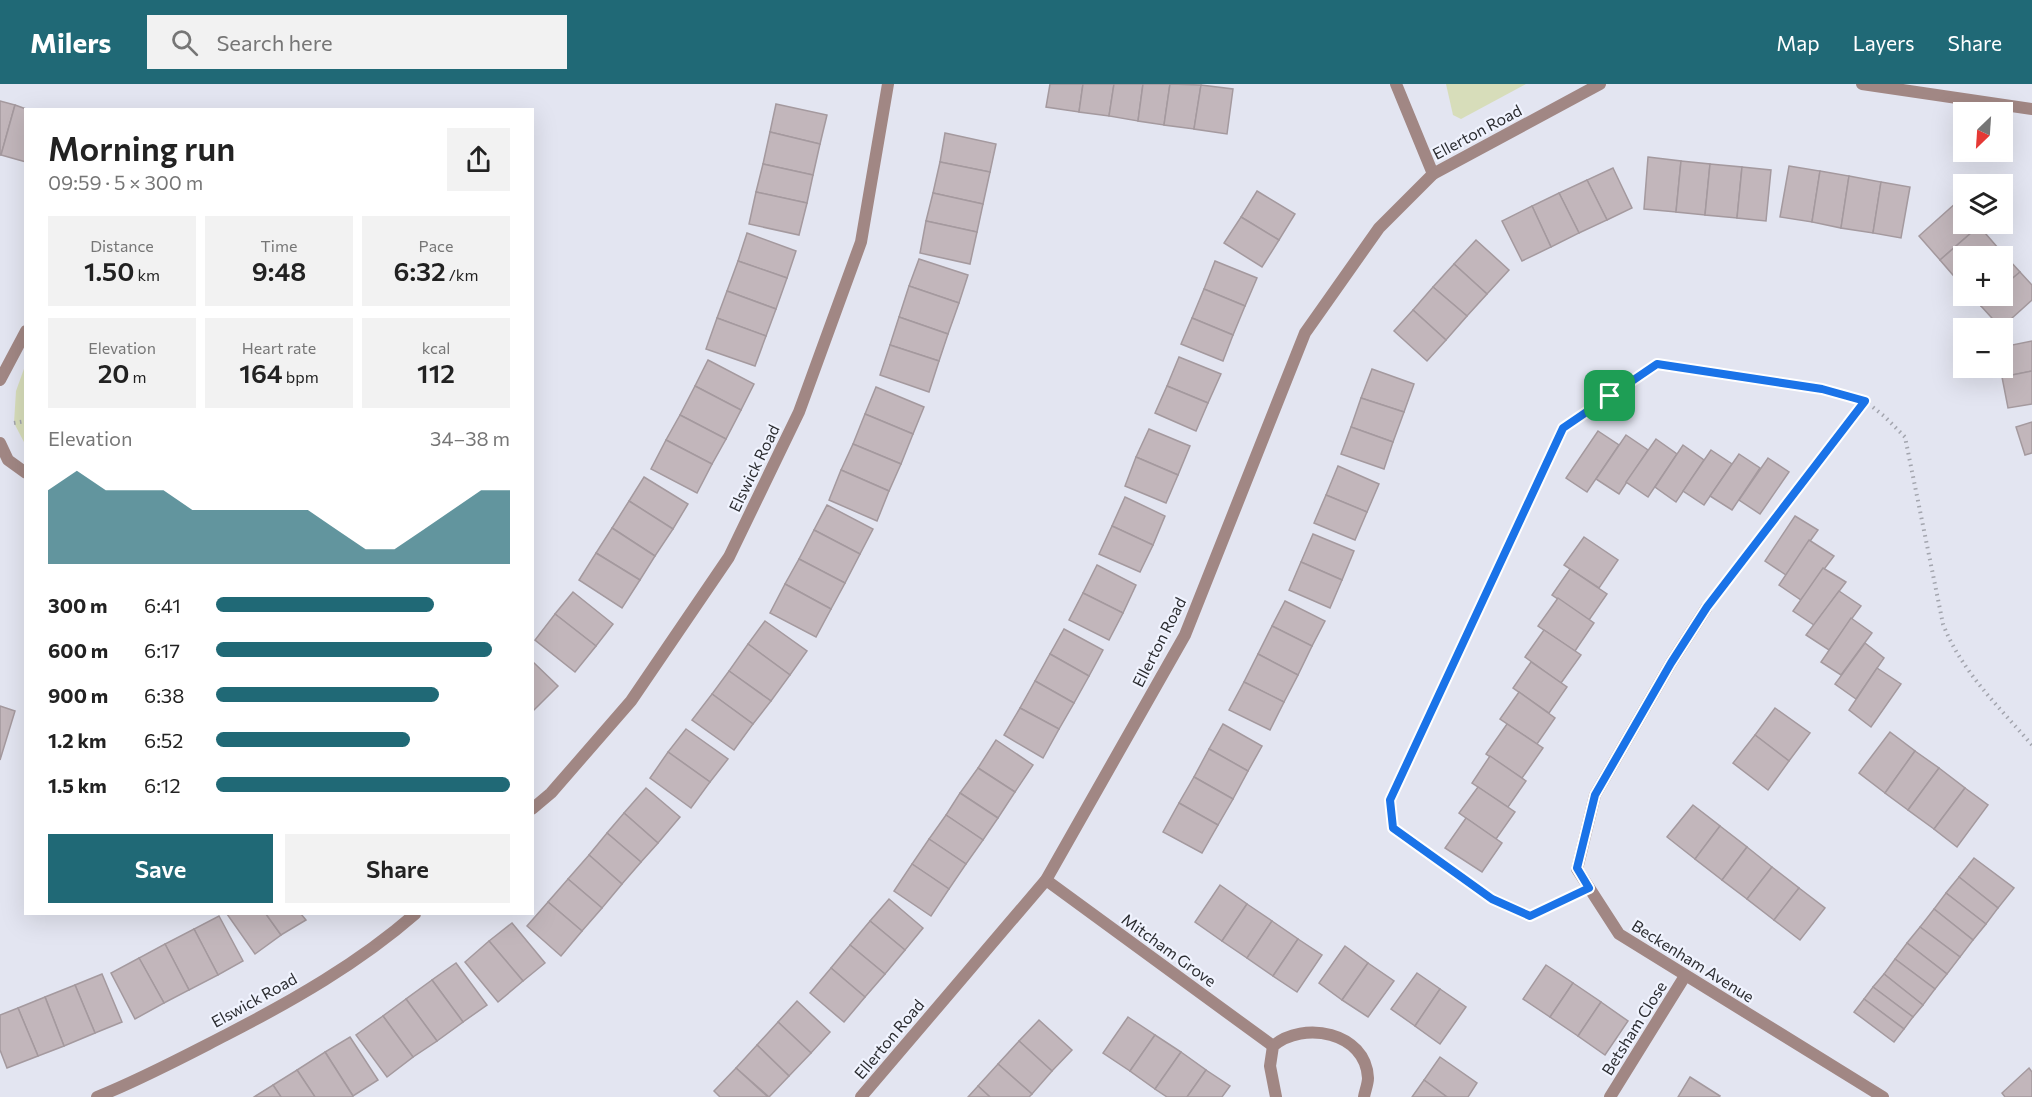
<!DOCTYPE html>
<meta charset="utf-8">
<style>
body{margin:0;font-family:Commissioner,sans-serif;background:#f2f2f2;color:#222;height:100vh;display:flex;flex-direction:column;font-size:22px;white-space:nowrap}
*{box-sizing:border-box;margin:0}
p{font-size:20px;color:#767676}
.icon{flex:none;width:33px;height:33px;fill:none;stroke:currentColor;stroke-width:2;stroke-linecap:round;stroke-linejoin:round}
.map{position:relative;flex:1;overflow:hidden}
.panel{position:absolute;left:24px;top:24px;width:510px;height:807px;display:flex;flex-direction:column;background:#fff;border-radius:0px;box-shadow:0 6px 24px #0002}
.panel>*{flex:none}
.needle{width:39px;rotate:205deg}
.buttons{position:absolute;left:1953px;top:18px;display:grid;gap:12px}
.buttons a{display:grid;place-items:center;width:60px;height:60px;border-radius:0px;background:#fff;box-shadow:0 6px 24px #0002;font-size:30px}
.pin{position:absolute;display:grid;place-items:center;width:51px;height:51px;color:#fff;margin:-26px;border-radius:12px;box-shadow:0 3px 9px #0006}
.round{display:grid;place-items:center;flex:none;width:63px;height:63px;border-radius:0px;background:#f2f2f2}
.headline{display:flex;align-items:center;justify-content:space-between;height:102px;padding:0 24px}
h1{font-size:33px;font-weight:600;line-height:45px}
.figures{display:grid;grid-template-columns:repeat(3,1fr);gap:9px;height:102px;padding:6px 24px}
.figures div{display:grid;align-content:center;border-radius:0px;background:#f2f2f2;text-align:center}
.figures b{font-size:26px;font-weight:600}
.figures small{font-size:16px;font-weight:400}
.figures p{font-size:16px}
.chart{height:168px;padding:12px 24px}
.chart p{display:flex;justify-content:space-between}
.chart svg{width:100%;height:108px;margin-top:6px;fill:#206976;opacity:.7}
.primary-button{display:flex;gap:12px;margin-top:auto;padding:12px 24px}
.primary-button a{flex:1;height:69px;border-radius:0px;background:#206976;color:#fff;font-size:24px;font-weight:600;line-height:69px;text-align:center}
.primary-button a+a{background:#f2f2f2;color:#222}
ul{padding:0 24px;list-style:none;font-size:20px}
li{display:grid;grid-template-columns:96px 72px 1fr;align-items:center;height:45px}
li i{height:15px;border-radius:8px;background:#206976}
header{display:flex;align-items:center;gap:36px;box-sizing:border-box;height:84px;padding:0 30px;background:#206976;color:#fff}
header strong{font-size:28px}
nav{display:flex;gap:33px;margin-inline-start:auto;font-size:21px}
.search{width:420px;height:54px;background:#f2f2f2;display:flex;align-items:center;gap:15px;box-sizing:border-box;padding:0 21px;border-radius:0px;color:#767676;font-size:22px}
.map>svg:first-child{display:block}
</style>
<header>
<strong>Milers</strong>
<div class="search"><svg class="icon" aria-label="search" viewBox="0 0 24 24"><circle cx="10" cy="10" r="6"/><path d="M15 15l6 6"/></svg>Search here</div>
<nav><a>Map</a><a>Layers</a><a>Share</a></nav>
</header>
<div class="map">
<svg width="2032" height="1013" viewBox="0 0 2032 1013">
<rect width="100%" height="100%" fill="#e3e5f1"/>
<g fill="#d7ddba">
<path d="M1446 0H1526L1461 35 1453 31Z"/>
<path d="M25 282V360L14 339 16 307Z"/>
</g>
<g fill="#c2b6bb" stroke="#a4999e" stroke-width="1.5">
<path d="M1050 0H1083L1079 28 1046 23Z"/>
<path d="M1083 0H1114L1109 32 1079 28Z"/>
<path d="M1114 0H1143L1138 37 1109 32Z"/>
<path d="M1143 0H1170L1164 41 1138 37Z"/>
<path d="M1170 0 1201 1 1194 45 1164 41Z"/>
<path d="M1201 1 1233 5 1227 50 1194 45Z"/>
<path d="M0 17 15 21 1 71H0Z"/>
<path d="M776 20 827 31 820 60 770 48Z"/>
<path d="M15 21 29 26H26V78L1 71Z"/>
<path d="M770 48 820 60 813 91 763 80Z"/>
<path d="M945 49 996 60 990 88 940 78Z"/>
<path d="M1648 73 1681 77 1676 128 1644 125Z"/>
<path d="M1681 77 1710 80 1705 131 1676 128Z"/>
<path d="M940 78 990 88 983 120 933 109Z"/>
<path d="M763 80 813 91 807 119 756 108Z"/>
<path d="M1710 80 1742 83 1737 134 1705 131Z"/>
<path d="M1789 82 1820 87 1812 138 1780 133Z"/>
<path d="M1742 83 1771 86 1766 137 1737 134Z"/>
<path d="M1613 84 1632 124 1607 136 1587 96Z"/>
<path d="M1820 87 1849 92 1841 144 1812 138Z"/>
<path d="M1849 92 1881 98 1873 149 1841 144Z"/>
<path d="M1587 96 1607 136 1579 149 1559 109Z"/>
<path d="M1881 98 1910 103 1901 154 1873 149Z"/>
<path d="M1257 107 1295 130 1279 156 1241 133Z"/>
<path d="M756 108 807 119 799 151 749 140Z"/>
<path d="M933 109 983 120 977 148 926 137Z"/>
<path d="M1559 109 1579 149 1551 163 1532 122Z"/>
<path d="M1957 118 1964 125V140L1979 142 1940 176 1919 152Z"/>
<path d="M1532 122 1551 163 1522 177 1502 137Z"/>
<path d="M1241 133 1279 156 1262 183 1224 159Z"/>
<path d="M926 137 977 148 970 180 920 169Z"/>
<path d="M1979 142 1998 164 1988 172H1964V195L1959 198 1940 176Z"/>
<path d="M747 149 796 167 787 194 738 177Z"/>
<path d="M1476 156 1509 186 1487 210 1454 180Z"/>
<path d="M1998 164 2020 188 2002 203V172H1988Z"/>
<path d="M919 175 968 191 959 219 909 202Z"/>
<path d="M738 177 787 194 776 225 727 207Z"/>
<path d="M1215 177 1257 194 1245 222 1204 205Z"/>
<path d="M1454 180 1487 210 1467 232 1433 203Z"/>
<path d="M2020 188 2032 201V216L2001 244 1981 222 1993 212H2002V203Z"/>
<path d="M909 202 959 219 948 250 899 233Z"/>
<path d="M1433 203 1467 232 1446 256 1413 226Z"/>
<path d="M1204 205 1245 222 1233 251 1192 234Z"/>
<path d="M727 207 776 225 766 252 717 234Z"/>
<path d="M1971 212H1993L1981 222Z"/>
<path d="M1413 226 1446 256 1427 277 1394 247Z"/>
<path d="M899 233 948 250 939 277 890 261Z"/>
<path d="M717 234 766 252 755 282 706 265Z"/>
<path d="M1192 234 1233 251 1223 277 1181 260Z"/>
<path d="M2032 257V287L2002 293 2000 284H2002V263Z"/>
<path d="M890 261 939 277 929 308 880 291Z"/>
<path d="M1179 273 1221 290 1208 319 1167 302Z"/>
<path d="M708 276 754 300 741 326 695 302Z"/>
<path d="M1372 285 1414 300 1404 328 1361 314Z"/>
<path d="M2032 287V320L2008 324 2002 293Z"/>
<path d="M695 302 741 326 726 355 680 331Z"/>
<path d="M1167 302 1208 319 1196 347 1155 329Z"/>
<path d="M876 303 924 323 913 350 865 330Z"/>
<path d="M1361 314 1404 328 1393 358 1351 343Z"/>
<path d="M865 330 913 350 901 380 853 360Z"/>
<path d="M680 331 726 355 712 380 666 356Z"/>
<path d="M2032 338V369L2025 371 2016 343Z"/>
<path d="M1351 343 1393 358 1384 385 1341 370Z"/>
<path d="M1149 345 1190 362 1178 391 1136 373Z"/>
<path d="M1598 347 1619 361 1587 408 1566 394Z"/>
<path d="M1626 351 1648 366 1619 410 1596 395Z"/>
<path d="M1656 355 1677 370 1648 413 1626 398Z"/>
<path d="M666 356 712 380 697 409 651 385Z"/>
<path d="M853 360 901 380 889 407 841 386Z"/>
<path d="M1683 361 1704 376 1676 418 1655 403Z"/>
<path d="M1711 366 1732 380 1704 421 1683 407Z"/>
<path d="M1739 370 1760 384 1732 426 1710 412Z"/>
<path d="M1136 373 1178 391 1166 419 1125 402Z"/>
<path d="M1768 374 1789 388 1760 430 1739 416Z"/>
<path d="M1338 382 1379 400 1367 428 1326 411Z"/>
<path d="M841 386 889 407 877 437 829 416Z"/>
<path d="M644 393 688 420 673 445 629 417Z"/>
<path d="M1326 411 1367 428 1355 456 1314 439Z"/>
<path d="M1125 413 1165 432 1153 461 1112 442Z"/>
<path d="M629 417 673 445 655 472 612 444Z"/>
<path d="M827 421 873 445 860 470 814 446Z"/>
<path d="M1795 432 1818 446 1786 491 1765 477Z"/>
<path d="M1112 442 1153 461 1140 488 1099 470Z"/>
<path d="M612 444 655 472 640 496 596 469Z"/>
<path d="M814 446 860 470 845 499 799 475Z"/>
<path d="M1313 450 1354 467 1342 496 1301 478Z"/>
<path d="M1584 453 1618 476 1599 504 1564 481Z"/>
<path d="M1809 456 1834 472 1801 516 1779 501Z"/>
<path d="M596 469 640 496 622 524 579 496Z"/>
<path d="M799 475 845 499 831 525 785 500Z"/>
<path d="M1301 478 1342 496 1330 524 1289 506Z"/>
<path d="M1097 481 1136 501 1123 529 1083 509Z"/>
<path d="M1823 484 1846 498 1814 541 1793 527Z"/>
<path d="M1570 485 1607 510 1589 536 1552 511Z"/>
<path d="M785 500 831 525 816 553 770 529Z"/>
<path d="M1839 507 1861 522 1829 566 1806 551Z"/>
<path d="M573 508 613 540 596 562 555 530Z"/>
<path d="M1083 509 1123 529 1109 556 1069 536Z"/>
<path d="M1558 514 1594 539 1575 567 1538 542Z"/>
<path d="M1285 517 1325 537 1312 562 1272 542Z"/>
<path d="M555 530 596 562 575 588 535 556Z"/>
<path d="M1851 534 1872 549 1841 591 1821 578Z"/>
<path d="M765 537 807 567 790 591 748 560Z"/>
<path d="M1272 542 1312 562 1298 591 1258 570Z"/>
<path d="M1064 545 1103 566 1089 592 1050 570Z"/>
<path d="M1544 546 1581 571 1561 599 1525 573Z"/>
<path d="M1865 559 1884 574 1856 615 1835 600Z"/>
<path d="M748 560 790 591 771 617 729 587Z"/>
<path d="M1050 570 1089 592 1074 619 1035 597Z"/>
<path d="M1258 570 1298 591 1284 618 1244 598Z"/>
<path d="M532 577 558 602 534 626 532 624Z"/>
<path d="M1531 578 1567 603 1549 629 1513 604Z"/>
<path d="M1877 584 1901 600 1871 643 1849 626Z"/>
<path d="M729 587 771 617 753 640 712 610Z"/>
<path d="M1035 597 1074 619 1059 645 1020 624Z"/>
<path d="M1244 598 1284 618 1270 646 1229 626Z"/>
<path d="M1519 608 1555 634 1537 660 1500 635Z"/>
<path d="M712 610 753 640 734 666 692 636Z"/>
<path d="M0 622 15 627 0 676Z"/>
<path d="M1020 624 1059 645 1043 674 1004 651Z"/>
<path d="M1775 624 1810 649 1789 677 1755 651Z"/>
<path d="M1223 640 1262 662 1248 687 1209 665Z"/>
<path d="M1507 640 1543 664 1522 694 1486 670Z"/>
<path d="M686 645 728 675 710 698 668 668Z"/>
<path d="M1890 648 1915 667 1885 709 1859 689Z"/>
<path d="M1755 651 1789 677 1768 706 1733 679Z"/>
<path d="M996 656 1033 681 1015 708 978 684Z"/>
<path d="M1209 665 1248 687 1233 715 1194 693Z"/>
<path d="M1915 667 1939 684 1908 726 1885 709Z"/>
<path d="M668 668 710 698 691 724 650 694Z"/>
<path d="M1490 672 1526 697 1508 723 1472 699Z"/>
<path d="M978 684 1015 708 998 734 960 709Z"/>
<path d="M1939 684 1965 704 1934 745 1908 726Z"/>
<path d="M1194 693 1233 715 1218 741 1179 719Z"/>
<path d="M1478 703 1515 728 1496 755 1459 729Z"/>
<path d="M646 704 680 733 658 759 624 729Z"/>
<path d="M1965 704 1988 721 1957 763 1934 745Z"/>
<path d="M960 709 998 734 983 756 946 731Z"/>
<path d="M1179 719 1218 741 1202 769 1163 748Z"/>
<path d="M1693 721 1720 742 1695 775 1667 753Z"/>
<path d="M624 729 658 759 641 778 607 749Z"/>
<path d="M946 731 983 756 966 780 929 755Z"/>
<path d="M1466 734 1502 759 1482 788 1445 764Z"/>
<path d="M1720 742 1747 763 1722 796 1695 775Z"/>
<path d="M607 749 641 778 622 800 589 771Z"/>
<path d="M929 755 966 780 949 805 912 780Z"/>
<path d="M1747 763 1772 783 1747 815 1722 796Z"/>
<path d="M589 771 622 800 602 824 568 795Z"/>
<path d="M1974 774 2014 804 1998 824 1959 793Z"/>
<path d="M912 780 949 805 931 832 894 807Z"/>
<path d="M1772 783 1799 804 1774 836 1747 815Z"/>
<path d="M1959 793 1998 824 1986 840 1946 809Z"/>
<path d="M568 795 602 824 582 847 548 818Z"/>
<path d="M1220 801 1247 820 1222 857 1195 838Z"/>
<path d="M1799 804 1825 824 1800 856 1774 836Z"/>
<path d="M1946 809 1986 840 1973 856 1934 825Z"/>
<path d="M889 815 923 844 905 866 870 837Z"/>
<path d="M548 818 582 847 561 872 527 842Z"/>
<path d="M1247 820 1272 837 1247 874 1222 857Z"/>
<path d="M1934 825 1973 856 1960 873 1920 843Z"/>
<path d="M227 830H266L281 851 255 870Z"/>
<path d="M266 830H301L306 836 281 851Z"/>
<path d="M219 832 243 877 218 891 194 845Z"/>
<path d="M870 837 905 866 885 890 850 861Z"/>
<path d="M1272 837 1298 855 1273 892 1247 874Z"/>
<path d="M512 839 545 879 523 897 489 857Z"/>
<path d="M1920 843 1960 873 1947 890 1907 859Z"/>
<path d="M194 845 218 891 189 906 165 860Z"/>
<path d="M1298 855 1322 871 1297 908 1273 892Z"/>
<path d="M489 857 523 897 498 918 465 878Z"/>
<path d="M1907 859 1947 890 1935 905 1895 875Z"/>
<path d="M165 860 189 906 164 919 139 874Z"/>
<path d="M850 861 885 890 865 913 831 884Z"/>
<path d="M1345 862 1368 879 1342 916 1319 899Z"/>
<path d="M139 874 164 919 135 935 111 889Z"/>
<path d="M1895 875 1935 905 1923 921 1884 890Z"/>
<path d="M456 879 487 921 463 938 432 896Z"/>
<path d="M1368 879 1394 897 1368 933 1342 916Z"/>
<path d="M1546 881 1573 899 1550 933 1523 915Z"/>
<path d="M831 884 865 913 844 938 810 909Z"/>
<path d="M1417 889 1440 905 1415 942 1391 925Z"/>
<path d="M102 890 122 938 95 949 75 901Z"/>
<path d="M1884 890 1923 921 1913 933 1873 903Z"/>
<path d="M432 896 463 938 437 957 406 915Z"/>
<path d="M1573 899 1601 918 1578 952 1550 933Z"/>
<path d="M75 901 95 949 64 962 45 913Z"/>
<path d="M1873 903 1913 933 1904 945 1864 915Z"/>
<path d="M1440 905 1466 923 1440 960 1415 942Z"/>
<path d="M45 913 64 962 38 972 18 924Z"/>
<path d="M406 915 437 957 413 973 383 932Z"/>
<path d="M1864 915 1904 945 1894 958 1854 928Z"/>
<path d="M797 917 830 948 811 969 778 938Z"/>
<path d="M1601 918 1628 937 1605 971 1578 952Z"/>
<path d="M18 924 38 972 7 984 0 966V931Z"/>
<path d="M383 932 413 973 387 993 356 951Z"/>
<path d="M1128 933 1155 951 1130 987 1103 969Z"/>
<path d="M1039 936 1072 966 1052 987 1019 957Z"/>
<path d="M778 938 811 969 789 992 757 961Z"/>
<path d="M1155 951 1181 968 1155 1005 1130 987Z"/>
<path d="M350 953 378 996 353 1012 325 968Z"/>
<path d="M1019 957 1052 987 1032 1010 998 980Z"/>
<path d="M757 961 789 992 769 1013 736 984Z"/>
<path d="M325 968 353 1012 352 1013H315L297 986Z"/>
<path d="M1181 968 1206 986 1187 1013H1167L1155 1005Z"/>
<path d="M1440 973 1477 999 1468 1013H1447L1424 996Z"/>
<path d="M998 980 1032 1010 1029 1013H990L978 1002Z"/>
<path d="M736 984 768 1013H720L714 1007Z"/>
<path d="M2029 984 2032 988V1013H2005L2002 1009Z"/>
<path d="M297 986 315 1013H281L273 1001Z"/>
<path d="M1206 986 1230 1002 1222 1013H1187Z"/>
<path d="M1690 993 1720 1012 1719 1013H1678Z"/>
<path d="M1424 996 1447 1013H1412Z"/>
<path d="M273 1001 281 1013H254Z"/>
<path d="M978 1002 990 1013H968Z"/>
</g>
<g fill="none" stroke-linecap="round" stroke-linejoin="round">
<g stroke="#a3a5ae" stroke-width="4" stroke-dasharray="1.5 4.5" stroke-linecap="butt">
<path d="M14 339 26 337"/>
<path d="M1721 505 1865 317"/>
<path d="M1567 815 1531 832 1492 815 1393 744 1390 716 1563 344 1657 280 1823 305 1865 317 1884 332 1905 353 1943 540C1961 587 1999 623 2032 661"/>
</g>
<g stroke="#a18784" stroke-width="12">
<path d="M1396 0 1433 90"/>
<path d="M1862 0 2032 25"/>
<path d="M0 296 26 247"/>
<path d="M0 359 8 376 26 389"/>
<path d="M1707 523 1671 579 1595 711 1577 785 1619 850 1883 1013"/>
<path d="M532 725 551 709 631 617 729 473 799 328 861 158 888 0"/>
<path d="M1046 796 1273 962"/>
<path d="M97 1013C142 995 183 973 226 951 292 917 359 879 415 830"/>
<path d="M861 1013 1046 796 1185 551 1305 249 1379 144 1433 90 1600 0"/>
<path d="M1276 1013 1270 982 1273 962C1303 936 1366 948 1368 994 1368 1000 1365 1007 1364 1013"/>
<path d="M1610 1013 1685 892"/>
</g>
</g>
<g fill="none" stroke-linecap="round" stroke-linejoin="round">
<g stroke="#fff" stroke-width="12">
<path id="route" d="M1657 280 1822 305 1865 317 1707 523 1671 579 1595 711 1577 784 1589 804 1530 832 1492 815 1393 744 1390 716 1563 344Z"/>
</g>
<use href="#route" stroke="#1a73e8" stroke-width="8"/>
</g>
<g text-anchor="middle" stroke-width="4.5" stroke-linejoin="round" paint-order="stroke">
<g font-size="16" fill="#2b2c30" stroke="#f0f3fe">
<text transform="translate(1477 48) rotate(-28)" y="6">Ellerton Road</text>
<text transform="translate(754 384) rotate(-64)" y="6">Elswick Road</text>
<text transform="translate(1159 558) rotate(-63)" y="6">Ellerton Road</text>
<text transform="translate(1169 866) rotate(36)" y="6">Mitcham Grove</text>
<text transform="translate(1693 877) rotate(32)" y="6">Beckenham Avenue</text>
<text transform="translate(254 916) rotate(-29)" y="6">Elswick Road</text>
<text transform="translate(1634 944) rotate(-58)" y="6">Betsham Close</text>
<text transform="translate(889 955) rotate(-50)" y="6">Ellerton Road</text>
</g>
</g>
</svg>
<div class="buttons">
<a><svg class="needle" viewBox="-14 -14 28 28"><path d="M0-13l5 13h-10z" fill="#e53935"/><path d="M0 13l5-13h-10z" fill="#767676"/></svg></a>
<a><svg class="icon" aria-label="layers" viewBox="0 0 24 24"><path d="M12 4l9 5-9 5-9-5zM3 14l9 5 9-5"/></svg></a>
<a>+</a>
<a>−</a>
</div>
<div class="pin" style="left:1610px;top:312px;background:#1e9e55"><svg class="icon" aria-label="arrive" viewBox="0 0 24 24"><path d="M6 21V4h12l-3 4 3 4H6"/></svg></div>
<section class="panel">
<div class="headline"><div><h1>Morning run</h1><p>09:59 · 5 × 300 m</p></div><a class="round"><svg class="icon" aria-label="share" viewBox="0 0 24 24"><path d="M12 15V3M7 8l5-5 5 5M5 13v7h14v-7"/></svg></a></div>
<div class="figures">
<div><p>Distance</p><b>1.50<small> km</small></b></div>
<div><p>Time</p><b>9:48</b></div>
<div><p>Pace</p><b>6:32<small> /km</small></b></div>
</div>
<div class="figures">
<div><p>Elevation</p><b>20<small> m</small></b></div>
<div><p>Heart rate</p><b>164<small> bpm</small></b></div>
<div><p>kcal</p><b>112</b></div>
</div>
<div class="chart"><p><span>Elevation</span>34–38 m</p>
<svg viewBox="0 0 160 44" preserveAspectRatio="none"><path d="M0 44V14L10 6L20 14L30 14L40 14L50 22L60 22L70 22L80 22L90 22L100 30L110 38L120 38L130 30L140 22L150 14L160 14V44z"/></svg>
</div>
<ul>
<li><b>300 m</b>6:41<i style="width:74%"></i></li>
<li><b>600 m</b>6:17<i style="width:94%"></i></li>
<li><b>900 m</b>6:38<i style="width:76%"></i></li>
<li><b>1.2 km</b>6:52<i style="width:66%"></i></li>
<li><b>1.5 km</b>6:12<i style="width:100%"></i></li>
</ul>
<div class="primary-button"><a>Save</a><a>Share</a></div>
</section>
</div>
